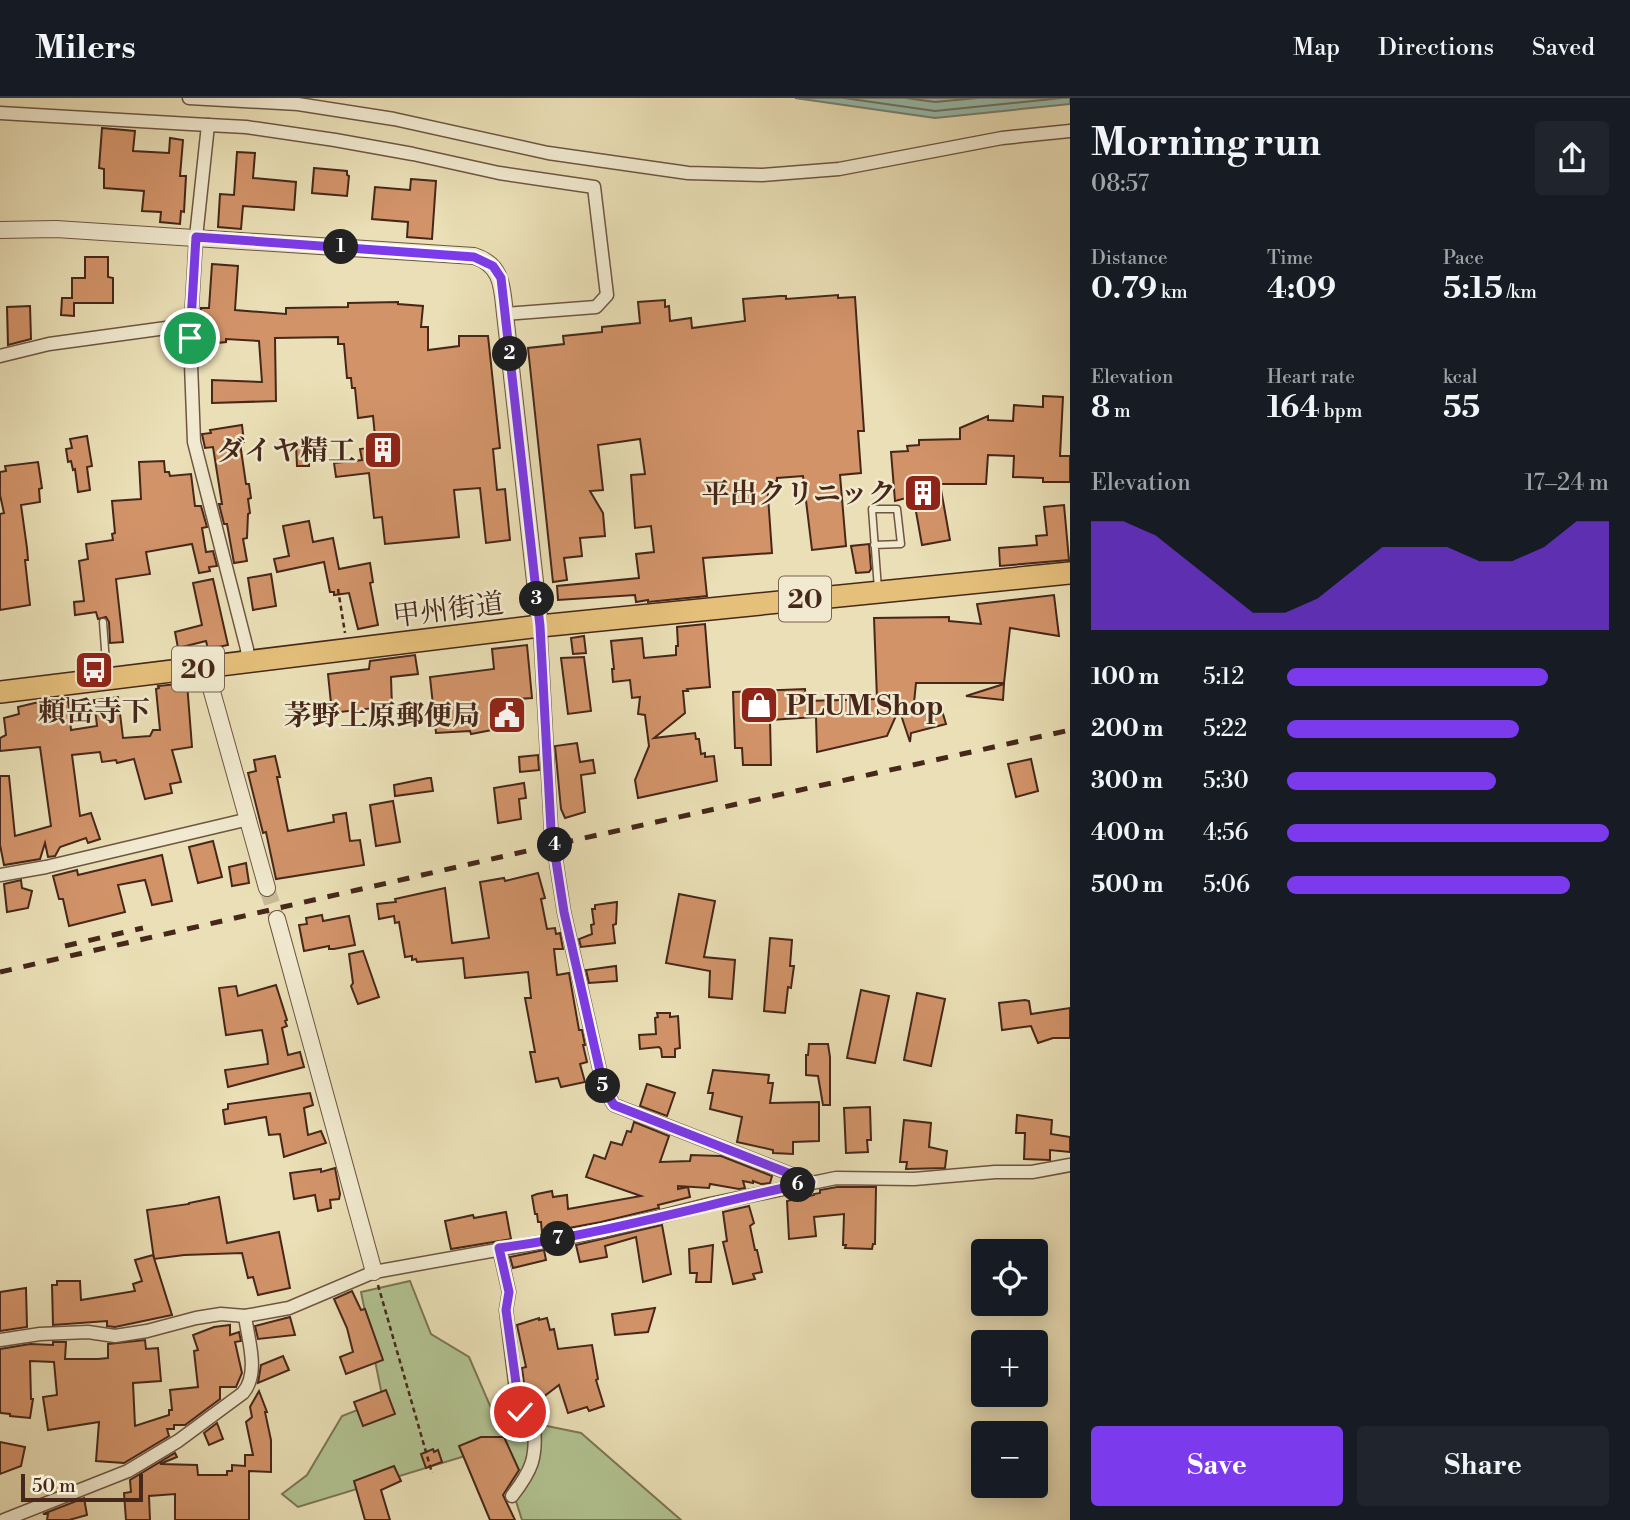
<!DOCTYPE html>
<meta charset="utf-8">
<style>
body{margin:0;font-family:"Libre Bodoni","Noto Serif JP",serif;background:#20242c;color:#f1f3f6;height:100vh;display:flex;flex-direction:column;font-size:26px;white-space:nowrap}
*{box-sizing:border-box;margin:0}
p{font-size:23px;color:#9ea1a6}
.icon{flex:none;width:38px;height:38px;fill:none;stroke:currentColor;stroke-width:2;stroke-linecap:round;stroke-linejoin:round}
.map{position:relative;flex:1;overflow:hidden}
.side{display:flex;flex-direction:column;background:#171b24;width:560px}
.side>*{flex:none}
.controls{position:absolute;left:971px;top:1141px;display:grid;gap:14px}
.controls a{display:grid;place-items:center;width:77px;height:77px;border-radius:7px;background:#171b24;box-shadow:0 4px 18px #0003;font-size:35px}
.scale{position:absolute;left:21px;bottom:18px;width:122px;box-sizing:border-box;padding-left:7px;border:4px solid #46271a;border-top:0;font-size:19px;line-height:24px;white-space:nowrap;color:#46271a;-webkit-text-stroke:5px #f1ead0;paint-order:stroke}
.pin{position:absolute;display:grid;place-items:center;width:60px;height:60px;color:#fff;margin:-30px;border:4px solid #fff;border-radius:50%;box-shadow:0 2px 7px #0007}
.km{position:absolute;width:35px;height:35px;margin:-18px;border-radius:50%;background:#222;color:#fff;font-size:19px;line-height:35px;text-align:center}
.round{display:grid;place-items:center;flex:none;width:74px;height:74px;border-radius:7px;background:#20242c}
.head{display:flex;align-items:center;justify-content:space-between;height:119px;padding:0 21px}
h1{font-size:38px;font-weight:800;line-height:52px}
.figures{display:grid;grid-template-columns:repeat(3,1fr);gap:10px;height:119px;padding:7px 21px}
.figures div{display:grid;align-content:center}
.figures b{font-size:30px;font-weight:800}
.figures small{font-size:19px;font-weight:400}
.figures p{font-size:19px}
.chart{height:196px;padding:14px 21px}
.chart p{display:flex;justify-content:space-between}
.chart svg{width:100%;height:126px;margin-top:7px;fill:#7c3aed;opacity:.7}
.action{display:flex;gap:14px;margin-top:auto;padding:14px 21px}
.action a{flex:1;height:80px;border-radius:7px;background:#7c3aed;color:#fff;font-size:28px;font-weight:800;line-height:80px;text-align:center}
.action a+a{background:#20242c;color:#f1f3f6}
ul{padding:0 21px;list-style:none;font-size:23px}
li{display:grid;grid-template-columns:112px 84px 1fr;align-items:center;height:52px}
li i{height:18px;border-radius:9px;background:#7c3aed}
header{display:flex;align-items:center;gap:42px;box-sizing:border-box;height:98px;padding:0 35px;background:#171b24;border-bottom:2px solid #363941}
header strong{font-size:33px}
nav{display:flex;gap:38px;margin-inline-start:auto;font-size:24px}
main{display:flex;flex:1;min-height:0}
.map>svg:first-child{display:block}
</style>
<header>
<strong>Milers</strong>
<nav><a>Map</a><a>Directions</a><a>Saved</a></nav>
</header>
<main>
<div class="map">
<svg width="1070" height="1422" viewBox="0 0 1070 1422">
<rect width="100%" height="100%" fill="#eadfb6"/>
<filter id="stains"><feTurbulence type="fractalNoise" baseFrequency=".00286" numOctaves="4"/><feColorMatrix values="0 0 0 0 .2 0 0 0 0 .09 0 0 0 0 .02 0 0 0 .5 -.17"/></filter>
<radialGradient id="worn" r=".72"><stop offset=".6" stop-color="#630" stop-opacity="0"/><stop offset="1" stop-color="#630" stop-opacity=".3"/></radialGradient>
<path fill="#b2c392" stroke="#7c7556" stroke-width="2" d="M410 1183 431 1236 469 1259 494 1317 581 1335 681 1422H522L500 1353 465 1358 298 1409 282 1396 307 1377 342 1318 383 1302 361 1194Z"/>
<path fill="#98bdae" stroke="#778173" stroke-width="2" d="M795 0H1070V6L935 20Z"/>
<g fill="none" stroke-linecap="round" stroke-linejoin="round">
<g stroke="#6f7264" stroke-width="2">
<path d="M844 0 935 13 1062 0"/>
<path d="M906 0 935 4 977 0"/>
</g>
</g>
<g fill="#d29369" stroke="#46271a" stroke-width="2">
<path d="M102 30 135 33 133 53 169 55 170 40 183 42 180 78H186L184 114 181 113 180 126 160 124 161 114 142 113 144 93 104 90V71L99 70Z"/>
<path d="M237 54 255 55 253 80 296 84 294 112 243 108 241 131 218 129 220 96 234 97Z"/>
<path d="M314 70 347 73V77L349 78 347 98 312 95Z"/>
<path d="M411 81 436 83 432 141 407 139 408 124 372 121 375 89 410 92Z"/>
<path d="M85 159H108V179L113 180V205H74V218L61 217 62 200H72V180H85Z"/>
<path d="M212 166 238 168 235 212 286 216V210L348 209V205L398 204V206L423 208 421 229H428V252L459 248V238H488L500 350 493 351 497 392 505 391 510 442 486 445 480 390 454 392 459 439 385 446 382 419 374 420 369 375 336 379 334 365 362 362 360 351 376 349 373 318 358 320 355 290H352L351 280H347L344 246H338V239L275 240 276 303 212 305V282L262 284 259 243 226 241V244L199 247 201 210H209Z"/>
<path d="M838 197V200L855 199 864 333H858L861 375 840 377 846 448 812 452 803 378 777 380V383L767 384 772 455 703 460 707 498 648 504V502L636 504 635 497 558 502 557 488 639 480 636 456 654 454 651 428 635 430 631 377 645 376 640 341 598 347 603 392 590 393 603 415 605 438 580 440 582 458 564 460 567 482 553 484 528 250 564 246 563 238 602 234V229L640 225 638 204 665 202V209L669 208 670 223 691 220 692 230 745 223 743 201 780 198H786V201Z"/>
<path d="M30 208 31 241 8 247 7 209Z"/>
<path d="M1043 298 1063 299 1060 358H1070V384H1043V380L1013 379 1014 358 988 357 986 386H940L950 442 922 447 915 408 906 400 895 403 891 354 908 353 907 348 919 347V342L960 341V330L988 318V322L1013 323 1014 307 1043 309Z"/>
<path d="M242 327 244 344 240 345 246 386H249L251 400 248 401 250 415 248 416 247 440 243 441 247 463 234 465 227 426H224L219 406H222L213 349 205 350 202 336 211 335 210 332Z"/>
<path d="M87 338 92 368 87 369 90 392 78 394 75 371 73 372 71 363 68 364 66 351 72 350 70 341Z"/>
<path d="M296 347H309V368H297Z"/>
<path d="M164 363 165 374H169L170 378 191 376 195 408H201L207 429 202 430 206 454 213 453 217 468 209 469 210 473 199 475 192 446 146 454 150 476 116 481 123 544 110 545 109 524 106 519 98 521 96 514 75 517 74 504 84 503 79 463 88 461 86 446 113 442 112 436 115 435 112 403 141 401 139 364Z"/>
<path d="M38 364 42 390 39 391 40 404 21 407 27 450 28 462H25L30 507 0 512V416L4 415 0 397V374L6 373 5 368Z"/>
<path d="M1064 407 1069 462 1000 468 999 450 1037 447 1036 438 1047 437 1044 409Z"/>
<path d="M309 423 313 444 333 440 339 471 370 465 373 484 370 485 378 527 358 531 349 495 334 497V494H330L324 464 277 474 274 461 289 458 283 428Z"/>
<path d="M869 446 871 471 869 474 856 475 851 448Z"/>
<path d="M271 476 276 508 253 512 248 480Z"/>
<path d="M213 481 228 547 208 551 206 543 178 550 175 534 202 527 193 485Z"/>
<path d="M1054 497 1059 538 1010 530 1004 585H916L913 615 940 606 946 626 911 635 910 644 899 611 887 638 817 654 816 619 770 622 771 667H743L742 650H735L733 594 805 591 806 603 877 601 874 520 949 519V523L981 526 977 506Z"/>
<path d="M705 526 710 589 687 591 688 593H683L685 615 654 640 695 635 696 641H699L701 656 705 655V659L714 658 717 683 638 700 635 682 649 648 645 617 638 616 640 599 632 600 630 582 613 584 612 571H614L611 543 642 540 644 560 676 557V548H678L677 529Z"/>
<path d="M584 538 586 555 573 556 571 540Z"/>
<path d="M527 547 532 600 518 601 523 626 471 636 470 633 436 635 430 579 494 571 492 551Z"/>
<path d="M415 557 418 576 391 579 392 610H374L332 615 328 576 369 571 370 563Z"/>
<path d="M584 559 591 613 568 616 561 560Z"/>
<path d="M187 585 192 649 172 652 181 684 170 686 172 695 145 701 134 661 117 665 116 662 102 664 100 654 72 657 80 718 91 715 100 741 88 745 86 740 60 749 55 758 48 759 45 745 40 761 4 767 0 747V678H9L15 738 51 728 40 649 0 653V640L6 637 4 620 19 616 18 609 47 602 68 600 71 632 97 628 94 602 118 599 123 640 150 638 153 632H160L156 591 159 590 158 588Z"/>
<path d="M1004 586 1003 602 966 598Z"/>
<path d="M577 645 580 664 593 662 595 675 581 677 585 714 565 720 561 711 555 648Z"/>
<path d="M538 657 539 672 520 674 519 659Z"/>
<path d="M275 658 280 679H277L288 733 334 724 333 717 346 715 350 743 360 742 364 767 276 781 266 734 263 735 248 675 256 673 254 662Z"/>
<path d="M1031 661 1038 693 1016 699 1008 666Z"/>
<path d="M428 680H431L433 693 395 698 394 687Z"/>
<path d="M524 685 526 700 519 701 521 721 498 725 494 690Z"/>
<path d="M393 703 400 744 376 748 370 707Z"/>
<path d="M213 743 222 779 198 785 189 749Z"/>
<path d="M162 757 172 803 152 807 145 782 118 787 125 814 69 828 63 801H59L53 778 77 772 78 777Z"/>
<path d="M246 765 249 785 232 788 229 769Z"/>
<path d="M538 775 545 800 541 801 547 831 555 830 556 836 560 835 563 851H554L557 877 569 875 579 932H582L585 947H583L587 964 580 966 585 984 566 988 561 989 558 980 536 984 530 954H535L525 900H531L528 874 465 880 463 860 417 864 416 861 412 862V858L405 859 399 824 395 825 394 818 379 821 377 806 396 804 395 801 445 790 452 845 489 840 480 784 504 780 505 783Z"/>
<path d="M21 782 22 790 32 793 28 810 7 814 4 786Z"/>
<path d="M679 796 715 803 704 859 735 862 732 901 709 899 710 873 666 865Z"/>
<path d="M617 804 616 826 613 827 615 845 581 849 579 841 592 836 591 827 594 826 592 811H595V807Z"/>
<path d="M322 817 323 823 349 818 355 847 334 851H329V848L304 853 299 827 307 826 306 820Z"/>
<path d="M770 840 792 842 790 868H794L791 890 788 889 785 915 764 913Z"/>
<path d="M363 853 379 899 358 906 351 888 353 885 349 856Z"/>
<path d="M616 868 617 883 589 885 586 872Z"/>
<path d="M276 887 287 922 285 923 287 928 282 930 288 957 300 954 304 969 228 989 225 972 268 966 267 957 262 932 226 937 219 890 236 888 238 898Z"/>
<path d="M861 892 889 898 875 965 847 960Z"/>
<path d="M917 895 945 901 931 968 904 962Z"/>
<path d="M1025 902 1029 903 1031 916 1070 910V940H1053L1038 945 1031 928 1002 932 999 905Z"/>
<path d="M657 915H670V919L678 918 680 950 675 951V959H662L661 951 659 949 640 951 639 937 656 936 655 920 658 919Z"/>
<path d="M809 946H828L830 959V1007H823L818 978 806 977V957H808Z"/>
<path d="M713 972 769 977 768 985H773L770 1005 819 1004V1043L793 1044V1056L773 1055V1052L737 1044 742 1019 710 1011 713 995H708Z"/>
<path d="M647 986 675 995 667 1018 640 1008Z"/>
<path d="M310 995 313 1007 304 1010 308 1037 321 1033 326 1045 284 1059 280 1036 269 1037 266 1019 225 1026 223 1012 228 1011V1006Z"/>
<path d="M870 1009 871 1042H867L868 1054 846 1055 844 1010Z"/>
<path d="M1017 1017 1052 1022 1051 1036 1070 1039V1054L1050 1052V1062L1024 1061 1025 1035H1016Z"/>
<path d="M904 1022 931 1025 929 1049 947 1053 945 1070 906 1071 907 1064H900Z"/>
<path d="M634 1024 669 1038 660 1064 690 1063 691 1057 721 1058 772 1078 770 1085 761 1086 753 1083V1085L743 1083 745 1090 739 1091 710 1086 709 1090 678 1088V1091L688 1089 690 1099 658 1107 659 1110 601 1124 542 1135 541 1124H538L537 1116H535L532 1098 537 1096 552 1093 553 1099 567 1097 568 1111 641 1098 586 1079 594 1057 605 1061 611 1044 622 1047 627 1033 631 1034Z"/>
<path d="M335 1070 340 1096 339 1101 330 1102 331 1110 318 1113 315 1097 294 1101 290 1075 321 1071V1074Z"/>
<path d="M837 1089H876L875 1146H873L872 1151 845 1150 846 1147H843L844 1116 814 1119 816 1138 789 1141 787 1103 814 1097V1096L820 1095V1092Z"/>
<path d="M219 1099 227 1145 279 1134 290 1190 258 1197 253 1179 248 1180 242 1155 184 1157 154 1161 147 1112 189 1106V1105Z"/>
<path d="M749 1108 754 1125 750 1128 755 1152H757L762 1174 753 1176 755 1181 733 1186 723 1144 727 1143 723 1114Z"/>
<path d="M506 1114 511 1141 451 1151 445 1123 473 1117 474 1120Z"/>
<path d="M662 1127 671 1176 643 1184 636 1139 605 1148 607 1159 580 1164 576 1147Z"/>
<path d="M713 1147 711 1184H696L697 1175H690L689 1151Z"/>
<path d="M544 1152 546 1162 513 1170 510 1159Z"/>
<path d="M153 1157 172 1217 115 1229 107 1228V1223L53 1227 52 1187H57V1183H80L81 1202 135 1193 133 1186 142 1183 135 1162Z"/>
<path d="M26 1190 27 1229 0 1233V1194Z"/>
<path d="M352 1193 361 1212 365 1211 383 1262 346 1276 340 1259 353 1254 347 1230 334 1201Z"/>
<path d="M655 1210 648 1234 615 1237 612 1216Z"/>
<path d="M290 1219 295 1237 258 1241 255 1228Z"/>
<path d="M539 1220V1222L547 1220 550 1232 554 1231 558 1251 592 1247 598 1281 596 1282 604 1308 589 1313 587 1309 568 1315 559 1287 538 1303 535 1299 526 1301 522 1270 526 1269 517 1227Z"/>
<path d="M230 1227V1237L239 1234 241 1243 235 1244 242 1275 236 1289H220V1301L185 1327H174V1331H167L169 1338 124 1365 96 1363 99 1324 48 1332 43 1299 57 1297 54 1264 30 1263 31 1301H33L30 1320 10 1318V1316L1 1315 0 1313V1251L30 1246 53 1247V1244H66L65 1261H98L108 1260V1246L145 1242 146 1251 158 1250 161 1283 133 1285 135 1328 169 1317V1312H172L170 1292 198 1289 194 1253 198 1252 193 1237 214 1229Z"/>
<path d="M283 1258 289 1272 258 1285 261 1267Z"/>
<path d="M386 1292 395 1316 363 1328 354 1304Z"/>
<path d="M259 1293 267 1314H265L271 1342V1374L249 1373V1422H175V1396L149 1398 150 1422H126L124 1395 131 1394 130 1382 175 1355 177 1359 160 1366 197 1367 198 1377H227V1373H232V1367L245 1368V1357H253L246 1324 252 1319 250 1309Z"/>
<path d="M217 1325 223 1341 209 1347 204 1335Z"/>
<path d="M481 1339H504L519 1372 503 1397 515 1422H490L459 1348Z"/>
<path d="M0 1344 25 1349 21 1368 0 1376Z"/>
<path d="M433 1351 434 1354 438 1352 442 1364 426 1370 421 1356Z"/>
<path d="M394 1368 401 1383 381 1392 390 1422H365L354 1383Z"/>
<path d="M84 1400 87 1417 69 1422H47L48 1416H43Z"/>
</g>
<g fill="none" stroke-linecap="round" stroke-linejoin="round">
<path stroke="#c9ba97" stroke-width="16" stroke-dasharray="16 8" stroke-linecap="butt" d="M267 790 277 821"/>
<g stroke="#6f5541" stroke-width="9">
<g id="service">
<path d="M874 447 901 446 897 411H872L878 491"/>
<path d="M103 524 107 579"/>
</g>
</g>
<g stroke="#6f5541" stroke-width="15">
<g id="minor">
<path d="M189 0 298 6 394 21 548 55 688 75 762 77 839 71 1002 40 1070 33"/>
<path d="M0 15 208 27 196 139 190 240 194 344 247 551 248 565"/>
<path d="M208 27 246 29 335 42 413 56 499 75 594 89 607 197 596 209 505 216"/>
<path d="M0 258 49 246 166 230 190 240"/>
<path d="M540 528 551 731 564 814 604 991 614 1007 811 1084"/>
<path d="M0 777 46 769 249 721"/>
<path d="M499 1150 509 1194 506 1212 517 1300 520 1314 534 1327C537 1360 532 1372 512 1398"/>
<path d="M0 1242 40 1236 88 1234 115 1238 147 1233 196 1220 221 1216 245 1218 289 1210 374 1174 603 1133 710 1106 836 1080 914 1081 995 1074H1032L1070 1067"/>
<path d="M4 1422 128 1373 178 1343 243 1295C260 1275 248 1242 245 1218"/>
</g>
</g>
<g stroke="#6f5541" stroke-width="18">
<g id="tertiary">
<path d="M0 132 56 131 474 158C503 167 502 190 505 216L540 528"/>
<path d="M208 570 209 583 267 790"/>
<path d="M277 821 374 1174"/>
</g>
</g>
<g stroke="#46271a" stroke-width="24">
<path id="trunk" d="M0 594 540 528 1070 475"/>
</g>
<g stroke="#46271a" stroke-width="2.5" stroke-dasharray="5 3.5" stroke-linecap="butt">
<path d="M338 491 345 535"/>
<path d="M378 1187 432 1375"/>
</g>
<use href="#service" stroke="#f1ead0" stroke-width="6"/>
<use href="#minor" stroke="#f1ead0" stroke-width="12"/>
<use href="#tertiary" stroke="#f1ead0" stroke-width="16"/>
<use href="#trunk" stroke="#e5c07b" stroke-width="21"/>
<g stroke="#46271a" stroke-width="5" stroke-dasharray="12 12" stroke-linecap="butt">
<path d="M65 848 143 830"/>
<path d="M0 874 544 749 1070 632"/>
</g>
</g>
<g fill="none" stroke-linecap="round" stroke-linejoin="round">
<g stroke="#fff" stroke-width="14">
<path id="route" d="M190 240 196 139 474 159 493 168 501 180 540 528 551 731 564 814 604 991 614 1007 811 1084C707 1106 605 1136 499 1150L509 1194 506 1212 520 1314"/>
</g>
<use href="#route" stroke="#7c3aed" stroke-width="9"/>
</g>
<defs>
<g id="building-square" transform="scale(2.0125)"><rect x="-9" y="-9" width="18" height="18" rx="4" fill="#8f2418" stroke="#f1ead0"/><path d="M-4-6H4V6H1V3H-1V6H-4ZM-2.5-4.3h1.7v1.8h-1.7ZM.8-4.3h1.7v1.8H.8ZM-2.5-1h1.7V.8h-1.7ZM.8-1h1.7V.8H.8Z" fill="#fff"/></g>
<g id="bus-square" transform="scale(2.0125)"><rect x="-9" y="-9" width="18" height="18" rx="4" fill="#8f2418" stroke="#f1ead0"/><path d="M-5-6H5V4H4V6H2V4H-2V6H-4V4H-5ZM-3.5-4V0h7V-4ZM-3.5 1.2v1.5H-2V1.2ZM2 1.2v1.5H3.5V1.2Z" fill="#fff"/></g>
<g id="shop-square" transform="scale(2.0125)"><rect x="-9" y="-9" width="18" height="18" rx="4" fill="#8f2418" stroke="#f1ead0"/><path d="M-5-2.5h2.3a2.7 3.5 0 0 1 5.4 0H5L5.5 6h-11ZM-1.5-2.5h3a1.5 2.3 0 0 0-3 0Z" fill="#fff"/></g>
<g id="civic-square" transform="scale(2.0125)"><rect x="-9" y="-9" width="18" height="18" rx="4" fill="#8f2418" stroke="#f1ead0"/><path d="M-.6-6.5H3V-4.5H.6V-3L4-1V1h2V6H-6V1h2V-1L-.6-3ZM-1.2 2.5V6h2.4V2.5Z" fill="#fff"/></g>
</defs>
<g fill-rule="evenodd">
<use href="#building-square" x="383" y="352"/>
<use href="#building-square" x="923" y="395"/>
<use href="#bus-square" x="94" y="572"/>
<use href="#shop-square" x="759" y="607"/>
<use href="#civic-square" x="507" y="617"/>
</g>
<g text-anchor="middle" stroke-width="5" stroke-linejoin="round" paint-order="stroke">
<g fill="#f1ead0" stroke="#796251" stroke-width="2">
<rect x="779" y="478.5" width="52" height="45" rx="5"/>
<rect x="172" y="548.5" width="52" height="45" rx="5"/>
</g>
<g font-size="26" font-weight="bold" fill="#46271a">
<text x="805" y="510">20</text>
<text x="198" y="580">20</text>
</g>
<g font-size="28" font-weight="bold" fill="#46271a" stroke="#f1ead0" text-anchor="end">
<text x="356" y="362">ダイヤ精工</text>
<text x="896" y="405">平出クリニック</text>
<text x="786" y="617" text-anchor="start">PLUM Shop</text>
<text x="94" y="623" text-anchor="middle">頼岳寺下</text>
<text x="480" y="627">茅野上原郵便局</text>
</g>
<g font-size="28" fill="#46271a" stroke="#f1ead0">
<text transform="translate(448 511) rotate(-7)" y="10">甲州街道</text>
</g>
</g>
<rect width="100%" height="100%" filter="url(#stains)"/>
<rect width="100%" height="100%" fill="url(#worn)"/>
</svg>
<div class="controls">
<a><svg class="icon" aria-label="locate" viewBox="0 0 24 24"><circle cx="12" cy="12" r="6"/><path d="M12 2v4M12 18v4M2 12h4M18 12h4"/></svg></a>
<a>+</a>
<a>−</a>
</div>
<div class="scale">50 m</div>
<div class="pin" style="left:190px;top:240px;background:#1e9e55"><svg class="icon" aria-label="arrive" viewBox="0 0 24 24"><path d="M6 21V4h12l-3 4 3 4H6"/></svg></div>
<div class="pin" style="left:520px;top:1314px;background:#d93025"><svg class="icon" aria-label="check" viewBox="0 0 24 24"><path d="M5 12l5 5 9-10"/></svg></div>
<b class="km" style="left:341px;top:149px">1</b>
<b class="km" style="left:510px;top:256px">2</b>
<b class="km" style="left:537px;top:501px">3</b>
<b class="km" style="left:555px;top:747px">4</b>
<b class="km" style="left:603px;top:988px">5</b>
<b class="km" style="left:798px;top:1087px">6</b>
<b class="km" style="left:558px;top:1141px">7</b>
</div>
<section class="side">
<div class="head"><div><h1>Morning run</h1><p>08:57</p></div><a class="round"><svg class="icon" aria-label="share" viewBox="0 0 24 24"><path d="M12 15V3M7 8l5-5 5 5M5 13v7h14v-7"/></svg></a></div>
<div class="figures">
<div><p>Distance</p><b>0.79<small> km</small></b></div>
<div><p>Time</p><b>4:09</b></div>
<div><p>Pace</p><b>5:15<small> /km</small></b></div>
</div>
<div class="figures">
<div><p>Elevation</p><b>8<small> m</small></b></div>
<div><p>Heart rate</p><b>164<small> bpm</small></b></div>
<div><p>kcal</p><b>55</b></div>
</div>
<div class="chart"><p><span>Elevation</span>17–24 m</p>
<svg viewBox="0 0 160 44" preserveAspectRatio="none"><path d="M0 44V6L10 6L20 11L30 20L40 29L50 38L60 38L70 33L80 24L90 15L100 15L110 15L120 20L130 20L140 15L150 6L160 6V44z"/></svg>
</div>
<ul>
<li><b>100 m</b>5:12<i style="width:81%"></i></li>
<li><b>200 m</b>5:22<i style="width:72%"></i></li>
<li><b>300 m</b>5:30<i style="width:65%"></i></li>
<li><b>400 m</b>4:56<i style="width:100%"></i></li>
<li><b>500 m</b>5:06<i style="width:88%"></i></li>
</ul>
<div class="action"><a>Save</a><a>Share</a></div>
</section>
</main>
